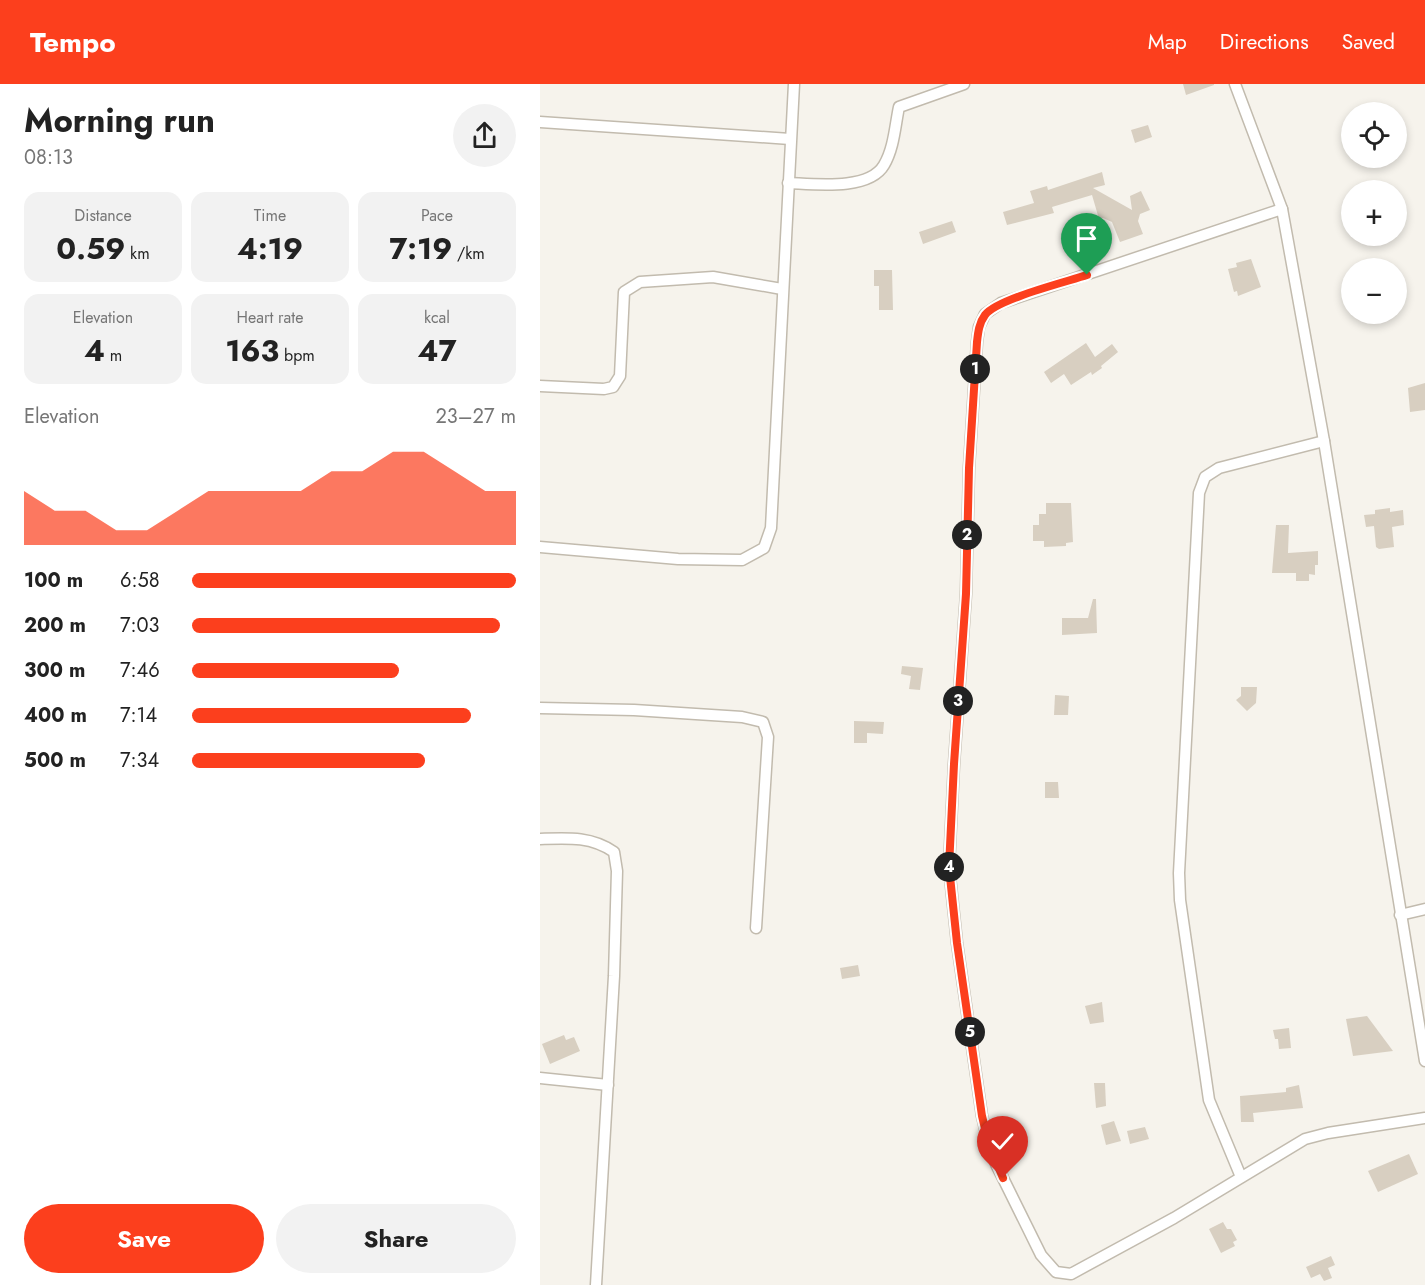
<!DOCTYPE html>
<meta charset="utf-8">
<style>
body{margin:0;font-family:Jost,sans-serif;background:#f2f2f2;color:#222;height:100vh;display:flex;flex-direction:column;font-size:22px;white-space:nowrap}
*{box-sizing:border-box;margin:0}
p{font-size:20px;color:#767676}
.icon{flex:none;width:33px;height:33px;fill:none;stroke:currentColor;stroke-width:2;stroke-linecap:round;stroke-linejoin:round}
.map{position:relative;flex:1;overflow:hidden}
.sheet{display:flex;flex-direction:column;background:#fff;width:540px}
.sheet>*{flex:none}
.tools{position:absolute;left:801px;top:18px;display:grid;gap:12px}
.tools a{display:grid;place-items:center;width:66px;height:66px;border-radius:50%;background:#fff;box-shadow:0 3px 9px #0003;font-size:30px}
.pin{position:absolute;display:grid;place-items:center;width:51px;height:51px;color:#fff;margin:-62px -26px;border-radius:50% 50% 50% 0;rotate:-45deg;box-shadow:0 0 6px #0007}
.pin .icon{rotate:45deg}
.km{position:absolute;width:30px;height:30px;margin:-15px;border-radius:50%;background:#222;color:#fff;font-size:16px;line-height:30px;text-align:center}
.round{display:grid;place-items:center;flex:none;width:63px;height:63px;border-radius:32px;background:#f2f2f2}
.overview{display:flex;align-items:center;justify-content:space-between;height:102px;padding:0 24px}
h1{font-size:33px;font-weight:700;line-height:45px}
.metrics{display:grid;grid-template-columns:repeat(3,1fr);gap:9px;height:102px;padding:6px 24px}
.metrics div{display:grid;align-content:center;border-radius:15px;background:#f2f2f2;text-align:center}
.metrics b{font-size:30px;font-weight:700}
.metrics small{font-size:16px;font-weight:400}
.metrics p{font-size:16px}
.chart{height:168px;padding:12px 24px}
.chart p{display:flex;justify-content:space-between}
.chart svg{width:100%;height:108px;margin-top:6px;fill:#fc3f1d;opacity:.7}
.cta{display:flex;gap:12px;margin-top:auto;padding:12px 24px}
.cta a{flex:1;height:69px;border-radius:36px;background:#fc3f1d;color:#fff;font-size:24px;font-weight:700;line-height:69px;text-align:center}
.cta a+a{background:#f2f2f2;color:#222}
ul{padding:0 24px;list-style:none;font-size:20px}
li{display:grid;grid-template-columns:96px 72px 1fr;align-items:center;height:45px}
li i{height:15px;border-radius:8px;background:#fc3f1d}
header{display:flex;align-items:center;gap:36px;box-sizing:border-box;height:84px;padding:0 30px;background:#fc3f1d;color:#fff}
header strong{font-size:28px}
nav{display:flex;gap:33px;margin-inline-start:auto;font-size:21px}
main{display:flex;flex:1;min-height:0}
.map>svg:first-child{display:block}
</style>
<header>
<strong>Tempo</strong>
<nav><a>Map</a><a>Directions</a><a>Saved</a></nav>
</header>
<main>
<section class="sheet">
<div class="overview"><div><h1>Morning run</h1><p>08:13</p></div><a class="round"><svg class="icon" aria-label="share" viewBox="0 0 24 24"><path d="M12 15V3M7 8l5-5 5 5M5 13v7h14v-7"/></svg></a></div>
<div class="metrics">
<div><p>Distance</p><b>0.59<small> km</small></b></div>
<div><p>Time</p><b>4:19</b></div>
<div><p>Pace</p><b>7:19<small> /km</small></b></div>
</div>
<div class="metrics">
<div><p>Elevation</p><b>4<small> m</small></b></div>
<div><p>Heart rate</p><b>163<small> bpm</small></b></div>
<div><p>kcal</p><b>47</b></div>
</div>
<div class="chart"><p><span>Elevation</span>23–27 m</p>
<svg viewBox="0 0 160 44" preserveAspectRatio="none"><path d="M0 44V22L10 30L20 30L30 38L40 38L50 30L60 22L70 22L80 22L90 22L100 14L110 14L120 6L130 6L140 14L150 22L160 22V44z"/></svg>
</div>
<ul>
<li><b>100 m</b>6:58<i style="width:100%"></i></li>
<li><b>200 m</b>7:03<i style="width:95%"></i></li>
<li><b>300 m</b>7:46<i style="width:64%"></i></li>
<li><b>400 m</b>7:14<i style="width:86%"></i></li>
<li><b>500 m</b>7:34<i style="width:72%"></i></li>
</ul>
<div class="cta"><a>Save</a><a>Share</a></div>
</section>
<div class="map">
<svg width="885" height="1201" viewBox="0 0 885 1201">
<rect width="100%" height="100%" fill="#f6f3ec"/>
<g fill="#d8cfc1">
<path d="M643 0H674V1L646 11Z"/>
<path d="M608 41 612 53 595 59 591 46Z"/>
<path d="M562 88 565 101 553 104 592 126 590 112 601 107 610 126 600 130 598 137 603 150 580 158 572 138 563 134 559 135 552 111 512 123 514 129 467 141 463 128 494 119 490 107 507 102 508 106Z"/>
<path d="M412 137 416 148 383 160 379 148Z"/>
<path d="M711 175 721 203 698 212 697 207 694 208 688 185 697 183 696 179Z"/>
<path d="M334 186H352L353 226H339V202H334Z"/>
<path d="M546 259 555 273 572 260 578 268 561 282 562 284 552 291 551 288 531 301 524 290 511 299 504 288Z"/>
<path d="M885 299V326L870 328 868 304Z"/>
<path d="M506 419H531L533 458 526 459V462L504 463V457H493V441H499V430H506Z"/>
<path d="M850 424V428L863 426 864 441 852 443 854 463 839 465 836 463 834 442 826 443 824 431 835 430V426Z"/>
<path d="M736 441H749L748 469 778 467V481H775V491L769 490V497H756V489H732Z"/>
<path d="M553 515H556L557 549 522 551V534H548Z"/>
<path d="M362 582 383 584 380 606 369 605 371 592 361 590Z"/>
<path d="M701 603H717L716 619 707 627 696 616 701 612Z"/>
<path d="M515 611 529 612 528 631H514Z"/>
<path d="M314 637 344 638 343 650 327 649V659H314Z"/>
<path d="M505 698H518L519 714H505Z"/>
<path d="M318 881 320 892 302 895 300 884Z"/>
<path d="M562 918 564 938 550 940 545 922Z"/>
<path d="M827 932 853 967 813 972 806 935Z"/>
<path d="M749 944 751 964 739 965 738 955H735L733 946Z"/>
<path d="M24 951 26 956 34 953 40 967 10 980 2 960Z"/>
<path d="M554 999H565L566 1022 556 1024Z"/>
<path d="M759 1001 763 1024 713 1029 714 1038H701L700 1012 746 1008V1004Z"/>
<path d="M574 1037 581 1057 566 1061 561 1041Z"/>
<path d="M605 1043 609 1055 590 1060 587 1047Z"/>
<path d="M869 1070 878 1090 838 1108 828 1087Z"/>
<path d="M683 1138 687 1145H691L697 1156 693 1158 695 1162 681 1169 669 1145Z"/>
<path d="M791 1172 795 1181 788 1184 792 1194 784 1197 780 1190 771 1194 766 1183Z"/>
</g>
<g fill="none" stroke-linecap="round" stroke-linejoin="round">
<g stroke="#c2bbae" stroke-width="13">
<g id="street">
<path d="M695 0 742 125 748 158 784 357 885 977"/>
<path d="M0 38 250 55"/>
<path d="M248 99C274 100 329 107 344 81 354 64 355 42 359 23L424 0"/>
<path d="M742 125 461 219 445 230 439 243 437 258 429 384 426 510 414 680 409 783 417 859 442 1032 449 1061 456 1080 501 1171 516 1188 531 1190 634 1134 765 1055 788 1049 885 1034"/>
<path d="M0 302 64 305 73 303 80 292 84 208 100 198 173 193 242 205"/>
<path d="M0 463 138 475 202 476 224 464 231 444 254 0"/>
<path d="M0 624 94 626 202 633 223 638 228 653 216 844"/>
<path d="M0 755C27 754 51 752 74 768L77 787 74 892 56 1201"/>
<path d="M860 831 885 825"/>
<path d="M0 994 68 1001"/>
<path d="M701 1093 669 1016 640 816 639 789 659 409 665 393 679 384 784 357"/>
</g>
</g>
<use href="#street" stroke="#fff" stroke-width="10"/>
</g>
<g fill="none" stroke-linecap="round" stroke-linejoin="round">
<g stroke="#fff" stroke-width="12">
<path id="route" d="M463 1094 449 1061 442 1032 417 859 409 783 414 680 426 510 429 384 437 258C438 249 439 239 445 231 457 215 526 198 547 191"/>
</g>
<use href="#route" stroke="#fc3f1d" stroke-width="8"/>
</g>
</svg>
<div class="tools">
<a><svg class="icon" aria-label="locate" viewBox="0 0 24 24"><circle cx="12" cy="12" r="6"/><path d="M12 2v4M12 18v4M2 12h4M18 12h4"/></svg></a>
<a>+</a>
<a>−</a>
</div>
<div class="pin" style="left:547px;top:191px;background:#1e9e55"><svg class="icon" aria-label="arrive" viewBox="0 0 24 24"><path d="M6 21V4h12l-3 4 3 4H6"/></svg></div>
<div class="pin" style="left:463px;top:1094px;background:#d93025"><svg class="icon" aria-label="check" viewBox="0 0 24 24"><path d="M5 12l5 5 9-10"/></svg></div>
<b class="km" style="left:435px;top:285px">1</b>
<b class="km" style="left:427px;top:451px">2</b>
<b class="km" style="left:418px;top:617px">3</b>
<b class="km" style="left:409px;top:783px">4</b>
<b class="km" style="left:430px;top:948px">5</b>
</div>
</main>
